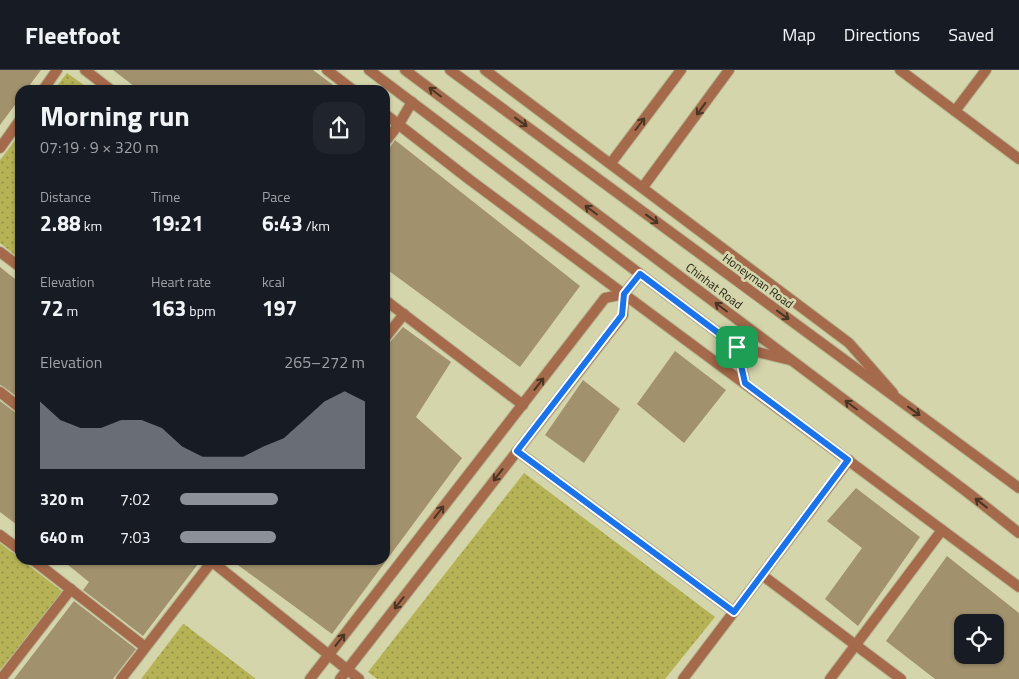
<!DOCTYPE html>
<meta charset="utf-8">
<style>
body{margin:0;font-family:"Titillium Web",sans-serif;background:#20242c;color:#f1f3f6;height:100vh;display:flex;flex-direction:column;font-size:19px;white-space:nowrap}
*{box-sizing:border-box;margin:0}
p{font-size:16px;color:#9ea1a6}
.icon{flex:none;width:28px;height:28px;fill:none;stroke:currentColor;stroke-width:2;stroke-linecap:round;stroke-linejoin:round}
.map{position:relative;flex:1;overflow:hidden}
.panel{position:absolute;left:15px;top:15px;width:375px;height:480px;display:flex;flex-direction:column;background:#171b24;border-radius:15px;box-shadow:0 1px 4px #0004}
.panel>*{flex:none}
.buttons{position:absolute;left:954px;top:544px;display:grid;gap:10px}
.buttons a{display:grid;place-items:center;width:50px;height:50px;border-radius:10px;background:#171b24;box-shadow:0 1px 4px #0004;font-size:25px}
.pin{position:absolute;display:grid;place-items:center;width:42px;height:42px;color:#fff;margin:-21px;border-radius:10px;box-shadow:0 2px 8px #0006}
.round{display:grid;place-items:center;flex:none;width:52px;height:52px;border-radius:15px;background:#20242c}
.summary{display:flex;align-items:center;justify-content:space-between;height:85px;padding:0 25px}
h1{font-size:28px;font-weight:700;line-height:38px}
.stats{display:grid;grid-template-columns:repeat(3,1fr);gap:8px;height:85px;padding:5px 25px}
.stats div{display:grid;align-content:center}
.stats b{font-size:21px;font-weight:700}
.stats small{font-size:14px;font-weight:400}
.stats p{font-size:14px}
.chart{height:140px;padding:10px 25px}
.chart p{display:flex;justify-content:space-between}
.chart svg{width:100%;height:90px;margin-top:5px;fill:#8c9099;opacity:.7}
ul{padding:0 25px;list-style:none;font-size:16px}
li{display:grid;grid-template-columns:80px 60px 1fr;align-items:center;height:38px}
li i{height:12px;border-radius:6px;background:#8c9099}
header{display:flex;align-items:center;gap:30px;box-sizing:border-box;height:70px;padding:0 25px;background:#171b24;border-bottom:1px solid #363941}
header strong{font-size:24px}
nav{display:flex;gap:28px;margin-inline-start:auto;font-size:18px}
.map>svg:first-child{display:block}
</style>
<header>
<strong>Fleetfoot</strong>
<nav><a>Map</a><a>Directions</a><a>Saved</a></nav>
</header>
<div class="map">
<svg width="1019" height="609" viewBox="0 0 1019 609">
<defs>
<pattern id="grass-dots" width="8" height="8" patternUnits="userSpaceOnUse" patternTransform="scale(1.25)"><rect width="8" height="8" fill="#b5b356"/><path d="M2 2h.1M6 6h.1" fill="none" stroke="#939146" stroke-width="1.8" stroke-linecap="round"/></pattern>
</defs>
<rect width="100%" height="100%" fill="#d5d5ac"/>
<g fill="url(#grass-dots)">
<path d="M67 3 91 20H54Z"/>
<path d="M20 64V189L0 173V90Z"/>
<path d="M524 403 715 547 665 609H377L368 602Z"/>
<path d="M0 473 63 522 0 600Z"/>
<path d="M183 554H184L256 609H141Z"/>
</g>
<g fill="#a1916d" fill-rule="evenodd">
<path d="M0 0H41L26 20H20V28L0 55Z"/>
<path d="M113 0H313L340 20H139Z"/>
<path d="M395 70 580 216 520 297 385 198V79L390 77Z"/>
<path d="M0 197 20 213V329L4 317 0 315Z"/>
<path d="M403 257 451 292 416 347 462 388 332 564 231 490H385V275L390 272Z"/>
<path d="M675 281 726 320 684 373 637 334Z"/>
<path d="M583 310 620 339 584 393 545 365Z"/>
<path d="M0 331 16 343 20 345V457L0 442Z"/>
<path d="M856 418 920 467 858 556 825 529 862 478 827 451Z"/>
<path d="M947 486 1019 543V609H935L886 571ZM962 552H995V585H962Z"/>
<path d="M62 490H201L143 566 83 520 89 512Z"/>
<path d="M74 531 136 579 115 606 113 609H14Z"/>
</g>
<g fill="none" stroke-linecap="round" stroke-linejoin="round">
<g stroke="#b4b490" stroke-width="12">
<g id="minor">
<path d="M85 0 111 20"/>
<path d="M327 0 353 20"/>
<path d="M369 0 737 277 790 290"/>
<path d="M485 0 849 273 893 323"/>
<path d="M900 0 1019 89"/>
<path d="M43 20 57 0"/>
<path d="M955 41 986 0"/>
<path d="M385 44 470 110 1019 517"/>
<path d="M385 72 399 54 412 32"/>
<path d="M0 78 20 50"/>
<path d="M611 93 681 0"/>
<path d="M643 117 729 0"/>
<path d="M0 182 20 197"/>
<path d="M385 230 523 335"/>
<path d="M385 268 404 244"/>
<path d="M737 277 745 313"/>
<path d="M0 322 20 338"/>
<path d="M517 381 734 542"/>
<path d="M0 465 20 480"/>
<path d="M33 490 145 577"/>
<path d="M210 490 359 609"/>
<path d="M762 505 901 609"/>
<path d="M1 609 71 519"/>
<path d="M121 609 213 490"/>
<path d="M310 609 605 228 624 224"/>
<path d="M340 609 623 245 624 224 640 204"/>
<path d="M683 609 849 390"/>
<path d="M830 609 942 460"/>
</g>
</g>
<g stroke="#b4b490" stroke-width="12">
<g id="tertiary">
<path d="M405 0 967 422 1019 463"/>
<path d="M450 0 1019 418"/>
</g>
</g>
<use href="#minor" stroke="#a56a4b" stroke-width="10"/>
<use href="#tertiary" stroke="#a56a4b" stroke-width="10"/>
</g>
<defs><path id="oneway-shaft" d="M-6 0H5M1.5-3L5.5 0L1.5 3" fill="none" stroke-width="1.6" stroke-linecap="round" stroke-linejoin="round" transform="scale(1.25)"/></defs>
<g stroke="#483622">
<use href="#oneway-shaft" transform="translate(435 22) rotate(-143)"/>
<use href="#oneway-shaft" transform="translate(701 39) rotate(126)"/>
<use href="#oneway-shaft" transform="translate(521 52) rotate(36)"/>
<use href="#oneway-shaft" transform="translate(640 54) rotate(-53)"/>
<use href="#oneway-shaft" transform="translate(591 140) rotate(-143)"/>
<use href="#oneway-shaft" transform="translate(652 149) rotate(36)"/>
<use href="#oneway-shaft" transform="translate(721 237) rotate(-143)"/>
<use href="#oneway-shaft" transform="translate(783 245) rotate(36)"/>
<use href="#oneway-shaft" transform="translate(539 314) rotate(-52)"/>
<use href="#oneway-shaft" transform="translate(851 335) rotate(-143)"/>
<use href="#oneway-shaft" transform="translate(914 341) rotate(36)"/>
<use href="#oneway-shaft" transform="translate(498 405) rotate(128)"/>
<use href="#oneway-shaft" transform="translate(981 433) rotate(-142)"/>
<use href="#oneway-shaft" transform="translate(439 442) rotate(-52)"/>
<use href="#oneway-shaft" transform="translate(399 533) rotate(128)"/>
<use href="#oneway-shaft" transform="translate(340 570) rotate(-52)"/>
</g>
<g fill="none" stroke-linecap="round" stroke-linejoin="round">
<g stroke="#fff" stroke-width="10">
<path id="route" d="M640 204 737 277 745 313 848 390 734 542 517 381 622 245 624 224Z"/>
</g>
<use href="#route" stroke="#1a73e8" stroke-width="6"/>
</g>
<g text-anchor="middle" stroke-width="5" stroke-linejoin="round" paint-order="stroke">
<g font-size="12" fill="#201f10" stroke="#d5d5ac">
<text transform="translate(758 211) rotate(36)" y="4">Honeyman Road</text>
<text transform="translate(714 216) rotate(37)" y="4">Chinhat Road</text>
</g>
</g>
</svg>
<div class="buttons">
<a><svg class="icon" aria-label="locate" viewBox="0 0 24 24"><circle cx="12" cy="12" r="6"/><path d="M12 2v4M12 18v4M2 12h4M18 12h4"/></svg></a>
</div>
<div class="pin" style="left:737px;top:277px;background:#1e9e55"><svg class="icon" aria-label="arrive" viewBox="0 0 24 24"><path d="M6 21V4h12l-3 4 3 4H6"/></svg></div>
<section class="panel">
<div class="summary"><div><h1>Morning run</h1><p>07:19 · 9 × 320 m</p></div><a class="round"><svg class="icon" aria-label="share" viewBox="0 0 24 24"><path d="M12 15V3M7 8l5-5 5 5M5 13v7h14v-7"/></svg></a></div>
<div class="stats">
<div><p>Distance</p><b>2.88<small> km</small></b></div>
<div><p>Time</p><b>19:21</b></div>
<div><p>Pace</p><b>6:43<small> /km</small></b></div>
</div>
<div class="stats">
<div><p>Elevation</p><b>72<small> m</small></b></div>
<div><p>Heart rate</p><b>163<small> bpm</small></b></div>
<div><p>kcal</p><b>197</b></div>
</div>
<div class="chart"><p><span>Elevation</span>265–272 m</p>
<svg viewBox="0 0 160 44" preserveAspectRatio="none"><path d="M0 44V11L10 20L20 24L30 24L40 20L50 20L60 24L70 33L80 38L90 38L100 38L110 33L120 29L130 20L140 11L150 6L160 11V44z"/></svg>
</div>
<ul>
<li><b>320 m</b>7:02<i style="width:53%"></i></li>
<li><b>640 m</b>7:03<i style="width:52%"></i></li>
</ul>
</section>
</div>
